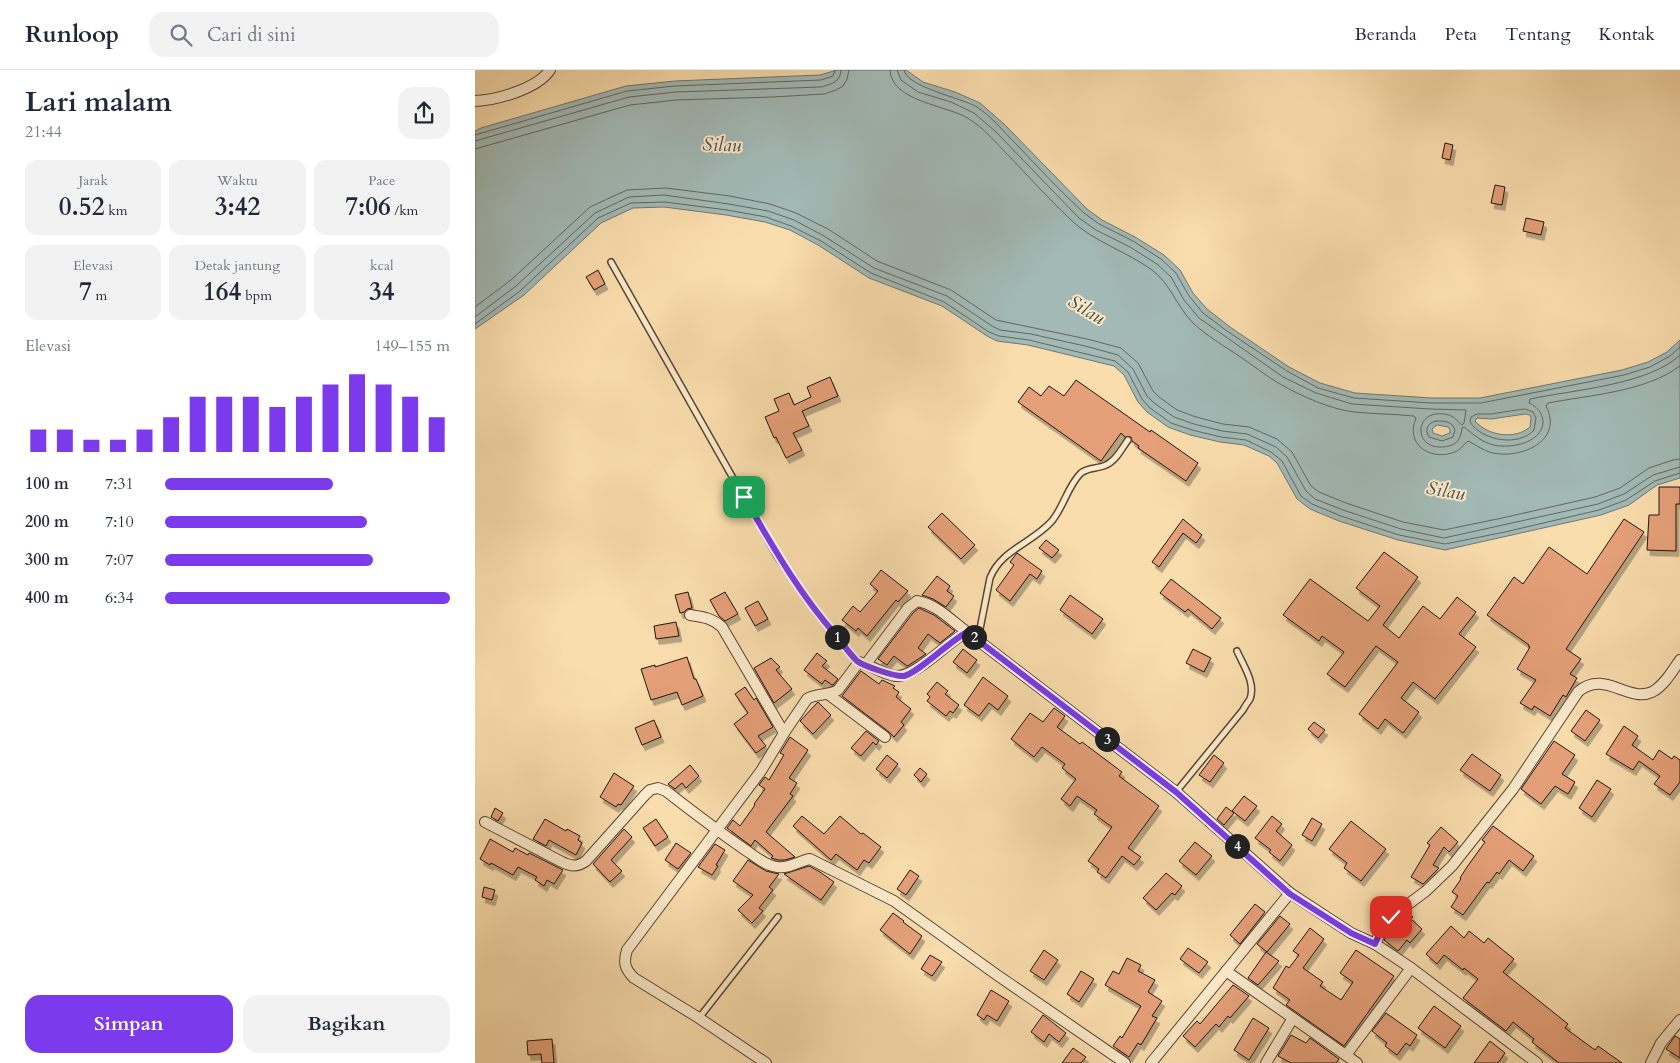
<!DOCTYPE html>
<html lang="id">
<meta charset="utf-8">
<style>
body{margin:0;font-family:Cardo,serif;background:#f2f2f3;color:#1f2937;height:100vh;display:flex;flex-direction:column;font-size:19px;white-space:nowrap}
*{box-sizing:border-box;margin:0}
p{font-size:16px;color:#747a83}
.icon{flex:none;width:28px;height:28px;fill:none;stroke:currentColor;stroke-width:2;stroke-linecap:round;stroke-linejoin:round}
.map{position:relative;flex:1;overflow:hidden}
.side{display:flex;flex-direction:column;background:#fff;width:475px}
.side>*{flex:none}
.pin{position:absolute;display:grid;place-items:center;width:42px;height:42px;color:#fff;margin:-21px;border-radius:10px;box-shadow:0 2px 8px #0006}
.km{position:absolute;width:25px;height:25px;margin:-12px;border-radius:50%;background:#222;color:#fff;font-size:14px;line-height:25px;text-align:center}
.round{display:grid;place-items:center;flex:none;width:52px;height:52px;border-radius:15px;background:#f2f2f3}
.headline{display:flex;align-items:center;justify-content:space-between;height:85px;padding:0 25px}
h1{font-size:28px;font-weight:700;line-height:38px}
.figures{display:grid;grid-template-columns:repeat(3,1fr);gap:8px;height:85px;padding:5px 25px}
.figures div{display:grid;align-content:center;border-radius:12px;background:#f2f2f3;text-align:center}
.figures b{font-size:25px;font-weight:700}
.figures small{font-size:14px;font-weight:400}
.figures p{font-size:14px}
.chart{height:140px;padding:10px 25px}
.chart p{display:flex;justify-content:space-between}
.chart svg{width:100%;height:90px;margin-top:5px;stroke:#7c3aed;stroke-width:6}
.button{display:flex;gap:10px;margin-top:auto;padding:10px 25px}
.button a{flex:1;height:58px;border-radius:15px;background:#7c3aed;color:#fff;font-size:20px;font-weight:700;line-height:58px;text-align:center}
.button a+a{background:#f2f2f3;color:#1f2937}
ul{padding:0 25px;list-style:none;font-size:16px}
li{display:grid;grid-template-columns:80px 60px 1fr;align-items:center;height:38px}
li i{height:12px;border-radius:6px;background:#7c3aed}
header{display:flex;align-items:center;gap:30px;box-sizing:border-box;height:70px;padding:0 25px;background:#fff;border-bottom:1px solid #e0e1e3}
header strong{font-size:24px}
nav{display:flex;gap:28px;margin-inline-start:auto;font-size:18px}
.search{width:350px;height:45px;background:#f2f2f3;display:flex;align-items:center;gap:12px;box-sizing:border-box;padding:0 18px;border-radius:15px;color:#747a83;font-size:19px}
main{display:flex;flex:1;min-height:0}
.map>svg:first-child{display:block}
</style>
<header>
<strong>Runloop</strong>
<div class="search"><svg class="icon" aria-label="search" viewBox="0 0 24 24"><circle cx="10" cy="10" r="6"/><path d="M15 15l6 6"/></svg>Cari di sini</div>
<nav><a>Beranda</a><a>Peta</a><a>Tentang</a><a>Kontak</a></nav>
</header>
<main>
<section class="side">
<div class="headline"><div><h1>Lari malam</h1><p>21:44</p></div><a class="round"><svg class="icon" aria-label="share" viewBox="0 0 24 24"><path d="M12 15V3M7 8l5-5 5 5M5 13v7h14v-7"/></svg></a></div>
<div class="figures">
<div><p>Jarak</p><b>0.52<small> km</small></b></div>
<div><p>Waktu</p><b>3:42</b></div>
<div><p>Pace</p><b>7:06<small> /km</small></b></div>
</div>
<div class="figures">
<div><p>Elevasi</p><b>7<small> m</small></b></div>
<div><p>Detak jantung</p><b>164<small> bpm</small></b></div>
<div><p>kcal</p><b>34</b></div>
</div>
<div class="chart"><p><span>Elevasi</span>149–155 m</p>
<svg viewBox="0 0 160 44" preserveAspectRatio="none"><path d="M5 44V33M15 44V33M25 44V38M35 44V38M45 44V33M55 44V27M65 44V17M75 44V17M85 44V17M95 44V22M105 44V17M115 44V11M125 44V6M135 44V11M145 44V17M155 44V27"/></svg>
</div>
<ul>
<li><b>100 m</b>7:31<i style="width:59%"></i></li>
<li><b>200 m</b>7:10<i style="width:71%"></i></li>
<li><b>300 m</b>7:07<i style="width:73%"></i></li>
<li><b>400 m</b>6:34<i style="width:100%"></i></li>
</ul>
<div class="button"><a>Simpan</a><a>Bagikan</a></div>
</section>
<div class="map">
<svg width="1205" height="993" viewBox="0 0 1205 993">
<defs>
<filter id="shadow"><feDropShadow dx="3" dy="5.5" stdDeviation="0" flood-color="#0004"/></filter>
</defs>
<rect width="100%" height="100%" fill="#faddad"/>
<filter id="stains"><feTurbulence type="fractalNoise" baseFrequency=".004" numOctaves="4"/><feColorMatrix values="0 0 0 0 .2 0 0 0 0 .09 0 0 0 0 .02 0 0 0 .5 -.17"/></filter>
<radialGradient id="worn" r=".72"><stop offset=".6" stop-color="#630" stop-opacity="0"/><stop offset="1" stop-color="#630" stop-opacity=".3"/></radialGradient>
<path fill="#a2b9b5" stroke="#6e7772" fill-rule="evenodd" d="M362 0H431L448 12 480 22 505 33 529 54 612 139 627 150 660 167 689 185 705 200 718 223 732 239 755 257 814 297 845 313 880 323 956 328H1005L1147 300 1173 292 1192 282 1205 270V408L1182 415 1154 435 1126 445 970 480 923 470 864 451 835 439 822 429 802 393 794 386 769 375 745 372 715 365 693 357 672 342 663 332 649 305 639 296 553 275 522 271 512 266 467 236 394 208 343 175 315 160 290 152 251 145 189 137 158 138 126 153 49 225 0 259V61L6 58 151 16 200 11 345 5ZM1050 344 1055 345 1056 348 1055 357C1040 370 1013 366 1000 351L1002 348 1016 349ZM962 355 973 357 975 360V363L967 366 958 363 957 359Z"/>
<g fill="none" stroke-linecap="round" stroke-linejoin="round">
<g stroke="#626662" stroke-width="1">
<path d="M415 0C416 32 473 35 494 49 509 58 521 73 533 85 554 107 574 129 596 150 619 172 651 181 677 200 695 213 702 237 718 253 732 266 749 276 764 286 778 295 791 306 805 314 826 326 855 339 879 342 899 344 919 344 939 346L941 348C930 374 954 390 977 383 985 381 988 375 993 371 1001 375 1009 381 1018 383 1046 389 1089 371 1071 336L1073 333C1115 325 1170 322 1205 296"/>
<path d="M422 0 426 10 443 22 476 32 499 43 521 62 604 148 621 160 655 177 682 194 696 207 709 230 724 248 808 307 841 323 877 334 955 339 991 340 989 353 987 355C983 352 980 347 974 345 937 335 936 385 974 376 983 374 986 367 987 358L989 357C998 364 1006 372 1019 375 1031 378 1051 375 1060 367 1074 356 1068 339 1054 333L1055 329C1097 320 1174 315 1205 285"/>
<path d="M429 0C431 17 487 28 502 37 517 47 529 62 541 74 563 97 585 121 609 143L624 154 658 171 686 189 701 203 714 226 728 243 752 261 812 301 843 318 879 328 956 333H1006L1149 305 1175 297 1195 286 1205 277"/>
<path d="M0 65 152 21 200 16 346 10 358 6 360 0"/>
<path d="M0 71 154 27 201 22 346 17C356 14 366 12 366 0"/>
<path d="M0 79 155 35 201 30 298 27 349 24 361 20 368 16 372 9 374 0"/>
<path d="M0 237 36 210 115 137 152 120 191 118 255 126 295 134 321 143 353 159 402 191 476 220 521 250 612 269 646 278 663 293 678 321 684 327 702 340 721 347 748 354 774 357 802 369 817 382 836 416 844 422 871 433 928 452 969 460 1027 448 1120 427 1145 418 1174 398 1198 390 1205 389"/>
<path d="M0 247 41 216 120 143 154 127 189 125 254 134 293 141 319 150 349 166 399 198 472 226 517 256 525 260 556 264 610 276 643 285 658 299 672 326 679 333 699 347 719 354 747 361 772 364 801 377 812 387 831 421 840 429 868 440 926 459 969 468 1123 434 1149 424 1178 405 1205 397"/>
<path d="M0 254 45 221 123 148 156 133 190 132 252 140 291 147 316 156 346 171 396 203 469 232 514 262 524 266 554 270 640 291 653 302 667 329 675 338 696 353 717 360 746 367 771 370 796 382 807 391 826 426 837 434 866 446 924 465 970 474 1030 462 1124 440 1151 430 1180 411 1205 403"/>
<path d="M1050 339 1058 342 1061 348 1059 360C1044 377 1007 371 995 352L996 347 1002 344H1015Z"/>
<path d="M961 351C970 351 977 351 980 360L978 367 967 371 954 367C949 359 953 353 961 351Z"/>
</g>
</g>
<g fill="#e5a079" stroke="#21140e" filter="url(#shadow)">
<path d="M970 73 978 75 975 90 967 88Z"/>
<path d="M1020 115 1030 117 1027 135 1016 133Z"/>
<path d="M1051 148 1069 152 1066 165 1048 161Z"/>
<path d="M123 200 130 214 119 220 111 207Z"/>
<path d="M355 307 363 326 327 341 334 356 318 363 327 380 311 388 301 367 299 368 290 347 304 341 299 329 314 323 319 335 336 327 332 317Z"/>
<path d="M601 310 675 362 676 360 723 393 711 411 663 378 664 376 657 371 656 367H650L646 363 626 391 543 332 554 317 566 326 574 316 589 326Z"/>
<path d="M1184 417H1205V434H1201V481L1172 480 1174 445H1184Z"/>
<path d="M467 443 500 475 486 489 453 457Z"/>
<path d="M708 449 727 465 721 473 708 463 684 497 677 492Z"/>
<path d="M1149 449 1169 462 1091 579 1106 589 1095 604 1102 608 1091 627 1088 625 1075 646 1059 636 1057 640 1045 633 1061 610 1042 599 1055 577 1053 576 1054 575 1012 545 1039 507 1048 514 1074 477 1112 504Z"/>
<path d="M571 470 584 480 577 488 564 478Z"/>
<path d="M909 482 943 507 908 555 924 568 948 536 965 549 982 527 1001 542 984 564 1001 577 960 629 938 612 926 628 944 642 928 663 910 649 903 659 884 644 923 592 901 576 870 617 852 604 869 582 847 566 844 571 808 545 835 509 893 551 905 536 881 518Z"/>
<path d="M542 483 567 501 562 509 555 504 535 531 521 520 539 495 535 492Z"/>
<path d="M406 500 433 521 423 532 421 530 392 566 383 558 381 561 367 550 378 536 385 542 403 521 395 514Z"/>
<path d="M462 506 475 516 472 521 479 526 471 537 458 529 447 525Z"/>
<path d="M696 509 746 548 737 559 713 539 710 542 685 523Z"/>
<path d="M213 522 217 538 212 539 209 542 205 543 200 525Z"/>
<path d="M250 522 263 544 250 551 244 546 235 530Z"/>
<path d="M595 525 628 549 617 564 585 540Z"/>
<path d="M283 531 293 549 280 556 270 538Z"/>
<path d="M444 538 459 545 480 561 465 573 453 564 443 578 451 584 434 595 432 596 419 586 412 595 403 589 438 543Z"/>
<path d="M201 552 204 566 181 569 179 556Z"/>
<path d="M488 579 502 590 492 603 478 592Z"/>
<path d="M718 579 736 588 729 602 711 593Z"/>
<path d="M342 583 352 591 347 596 363 609 358 615H357L350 610 347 614 329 600Z"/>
<path d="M212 587 219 609H221L228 626 207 635 202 622 176 630 166 599 180 595V597Z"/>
<path d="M296 588 305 597 301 600 317 619 299 633 279 598Z"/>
<path d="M386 601 404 614 407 610 420 616 418 618 424 622 421 627 436 639 426 652 429 655 419 667 414 662 367 626Z"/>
<path d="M508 607 533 626 523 640 514 633 504 646 489 635Z"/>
<path d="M462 612 473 621 470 624 484 635 478 643 475 641 471 646 452 631 455 627 452 624Z"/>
<path d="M270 617 279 630 281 628 298 657 283 666 291 676 281 683 259 654 273 643 260 624Z"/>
<path d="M343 632 356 645 338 664 325 651Z"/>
<path d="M579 638 590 646 582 657 605 674 607 672 647 702 644 706 684 736 653 778 666 787 659 795 647 786 631 808 622 802 624 799 613 791 637 757 619 744 622 740 602 726 595 736 586 729 601 709 587 698 590 694 567 677 559 687 536 669 555 643 568 652Z"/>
<path d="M1111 640 1125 650 1110 671 1096 661Z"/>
<path d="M179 650 186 667 167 675 160 658Z"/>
<path d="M839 652 850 660 843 668 833 659Z"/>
<path d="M1149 656 1163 666 1157 675 1178 690 1184 680 1197 689 1199 686 1205 690V712L1195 725 1179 714 1185 706 1164 691 1158 700 1131 684Z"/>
<path d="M391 661 404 671 401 675 398 672 386 686 376 678Z"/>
<path d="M315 667 333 680 314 708 322 713 315 724 318 726 291 762 320 787 310 790H303L296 788 298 786 280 770 276 776 252 758 258 750 265 756 280 735 279 734 290 719 284 715 290 707 294 710 309 685 305 683Z"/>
<path d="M1079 671 1100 685 1087 704 1100 712 1093 724 1080 716 1066 734 1046 719Z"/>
<path d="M997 684 1026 705 1015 721 985 700Z"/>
<path d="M412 685 423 694 412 708 401 699Z"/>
<path d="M739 685 749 693 735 712 724 705Z"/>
<path d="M215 695 224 706 211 718 207 713 200 719 193 714Z"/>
<path d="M445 698 452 704 446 712 439 705Z"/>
<path d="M139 703 159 716 146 735 143 734 141 737 125 727Z"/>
<path d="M1122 710 1136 719 1117 747 1104 738Z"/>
<path d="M769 726 782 736 770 751 757 741Z"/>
<path d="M751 737 759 743 749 755 742 749Z"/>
<path d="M20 738 28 743 23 751 16 747Z"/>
<path d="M327 746 349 764 365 746 386 764 388 763 406 777 394 793 389 790 382 800 361 784 356 790 318 756Z"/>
<path d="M797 746 807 754 801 761 817 775 805 791 794 782 796 780 780 768Z"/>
<path d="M837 748 847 754 837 771 827 765Z"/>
<path d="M70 749 91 761 92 759 105 766 103 770 107 773 101 785 74 770 71 776 58 769Z"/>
<path d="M181 749 193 767 180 776 168 758Z"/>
<path d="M876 751 911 779 886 811 869 798 872 793 854 779Z"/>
<path d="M1018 756 1059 786 1048 801 1034 790 1024 804 1022 802 1014 813 1012 812 988 845 976 837 983 826 977 822 986 809 985 808 992 797 1010 772 1007 770Z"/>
<path d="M966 757 983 772 974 782 969 777 958 795 964 798 948 814 936 807 955 775 952 773Z"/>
<path d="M149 759 157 767 136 790 147 801 135 812 118 794Z"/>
<path d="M15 769 38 782 40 778 53 785 54 783 88 800 79 814 72 810 69 816 60 810 62 807 43 797 38 805 16 793 15 795 5 789Z"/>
<path d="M720 772 737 786 721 805 704 791Z"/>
<path d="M201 773 216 783 203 799 190 790Z"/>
<path d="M240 774 250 780 241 795 243 796 237 805 223 797Z"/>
<path d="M273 790 291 801 304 804 294 817 298 820 284 838 288 841 277 853 263 840 278 825 258 811Z"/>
<path d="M334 796 345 802 359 812 346 830 309 804Z"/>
<path d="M435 800 444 806 431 825 422 819Z"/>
<path d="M691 803 707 816 700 825 697 823 681 840 668 828Z"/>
<path d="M9 817 20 820 17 830 7 827Z"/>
<path d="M780 834 790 842 765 874 755 865Z"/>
<path d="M418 843 429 851 428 852 447 866 435 884 405 860Z"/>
<path d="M933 843 938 847 936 849 947 859 935 873 932 870 923 881 909 870 921 852Z"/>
<path d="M805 846 815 854 792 882 782 874Z"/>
<path d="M976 856 989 868 994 861 1009 873 1013 868 1039 889 1028 902 1093 954 1090 958 1120 980 1123 976 1147 993H1084L1057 972 1059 969 1038 952 1031 961 988 928 1003 909 989 898 988 900 969 885 962 894 951 884Z"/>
<path d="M835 858 849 869 828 898 848 912 845 916 866 930 878 912 865 903 881 880 919 906 869 976 811 935 815 930 798 918 811 896 814 898 824 885 818 881Z"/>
<path d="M713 878 733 892 724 903 705 889Z"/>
<path d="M569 880 583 890 569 910 555 901Z"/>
<path d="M791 882 804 891 783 915 773 908Z"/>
<path d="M455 885 467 892 457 906 446 899Z"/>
<path d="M652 888 666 895 663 901 680 910 673 922 687 931 677 946 682 948 666 975 663 973 654 987 638 976 645 966 647 968 666 936 630 915 638 901 644 904Z"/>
<path d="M606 901 619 909 604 932 592 924Z"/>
<path d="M758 915 774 926 755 948 753 946 744 957 741 954 720 977 708 966 722 951 725 954Z"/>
<path d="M516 920 534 931 522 951 512 945 509 950 502 945Z"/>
<path d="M959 936 986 956 970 978 943 958Z"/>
<path d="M911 943 942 965 935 976 931 973 922 985 910 976 912 973 897 961Z"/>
<path d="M568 945 591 963 584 972 574 964 569 972 556 962Z"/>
<path d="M778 948 794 958 774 990 759 980Z"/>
<path d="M816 965 831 973 835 968 864 989 861 993H816L803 986Z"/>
<path d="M1200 966 1205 969V988L1191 979Z"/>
<path d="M77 969 79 993H67L66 984 53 985 52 971Z"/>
<path d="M1015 971 1030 983 1023 993H999Z"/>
<path d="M598 978 611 987 606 993H587Z"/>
</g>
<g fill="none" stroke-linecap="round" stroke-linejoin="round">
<g stroke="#574636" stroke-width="8">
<g id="service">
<path d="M136 192 302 486 344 546 384 592"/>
<path d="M503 569 515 508C526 480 557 473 576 452 588 439 593 415 606 403 613 397 623 399 631 395 641 391 647 378 653 370"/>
<path d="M701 722 768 640C770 636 773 632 775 629 781 613 768 595 762 581"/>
<path d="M224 948 303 847"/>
</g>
</g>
<g stroke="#574636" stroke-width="12">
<g id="minor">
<path d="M0 31C22 30 62 19 75 0"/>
<path d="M215 545C228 547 237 548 247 557L309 663"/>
<path d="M391 594 433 538 442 531C461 534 477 551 492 562"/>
<path d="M353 624 410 667"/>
<path d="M10 752 85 791C95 796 101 798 111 791L169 726 175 720 183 718 191 721C218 742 244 762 272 781 281 787 291 796 302 797 314 799 324 791 335 789L419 831 522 905 650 993"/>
<path d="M900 874 907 859 916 847 951 821 977 796 1038 719 1103 622C1129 599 1153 633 1177 622 1189 616 1198 600 1205 590"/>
<path d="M751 901 882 993"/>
<path d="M871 985 936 898"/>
<path d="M291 993 224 948 159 908C150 899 148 893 152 880L286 701 309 663 332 629C341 623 353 626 363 620L384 592C396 595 407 604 420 606 441 608 472 572 492 562L701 722 815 823 876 863 900 874 936 898 1062 993"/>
<path d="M676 993 815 823"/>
<path d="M791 993 818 948"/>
<path d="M1176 993 1186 973 1205 950"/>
</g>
</g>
<use href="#service" stroke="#fce9ca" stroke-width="5"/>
<use href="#minor" stroke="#fce9ca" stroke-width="10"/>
</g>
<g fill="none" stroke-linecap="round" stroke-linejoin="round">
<g stroke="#fff" stroke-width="10">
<path id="route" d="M269 427C297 475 323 522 360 564 367 573 374 583 382 591 389 596 420 607 429 606 443 603 475 571 492 562L701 722 815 824 876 863 900 874 907 858 916 847"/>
</g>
<use href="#route" stroke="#7c3aed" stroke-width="6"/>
</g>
<g text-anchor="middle" stroke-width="4" stroke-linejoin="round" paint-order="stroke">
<g font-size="19" font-style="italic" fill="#4e4e48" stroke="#fce9ca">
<text transform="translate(247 74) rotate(2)" y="7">Silau</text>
<text transform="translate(612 239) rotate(31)" y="7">Silau</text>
<text transform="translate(971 420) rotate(10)" y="7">Silau</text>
</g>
</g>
<rect width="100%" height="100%" filter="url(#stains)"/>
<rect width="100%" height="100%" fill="url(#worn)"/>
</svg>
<div class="pin" style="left:269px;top:427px;background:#1e9e55"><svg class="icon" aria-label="arrive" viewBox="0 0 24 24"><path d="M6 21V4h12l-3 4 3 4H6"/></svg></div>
<div class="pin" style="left:916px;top:847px;background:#d93025"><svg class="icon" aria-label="check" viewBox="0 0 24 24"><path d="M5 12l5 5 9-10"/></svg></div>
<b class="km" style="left:362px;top:567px">1</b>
<b class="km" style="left:499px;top:567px">2</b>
<b class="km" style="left:632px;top:669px">3</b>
<b class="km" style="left:762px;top:776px">4</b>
</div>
</main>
